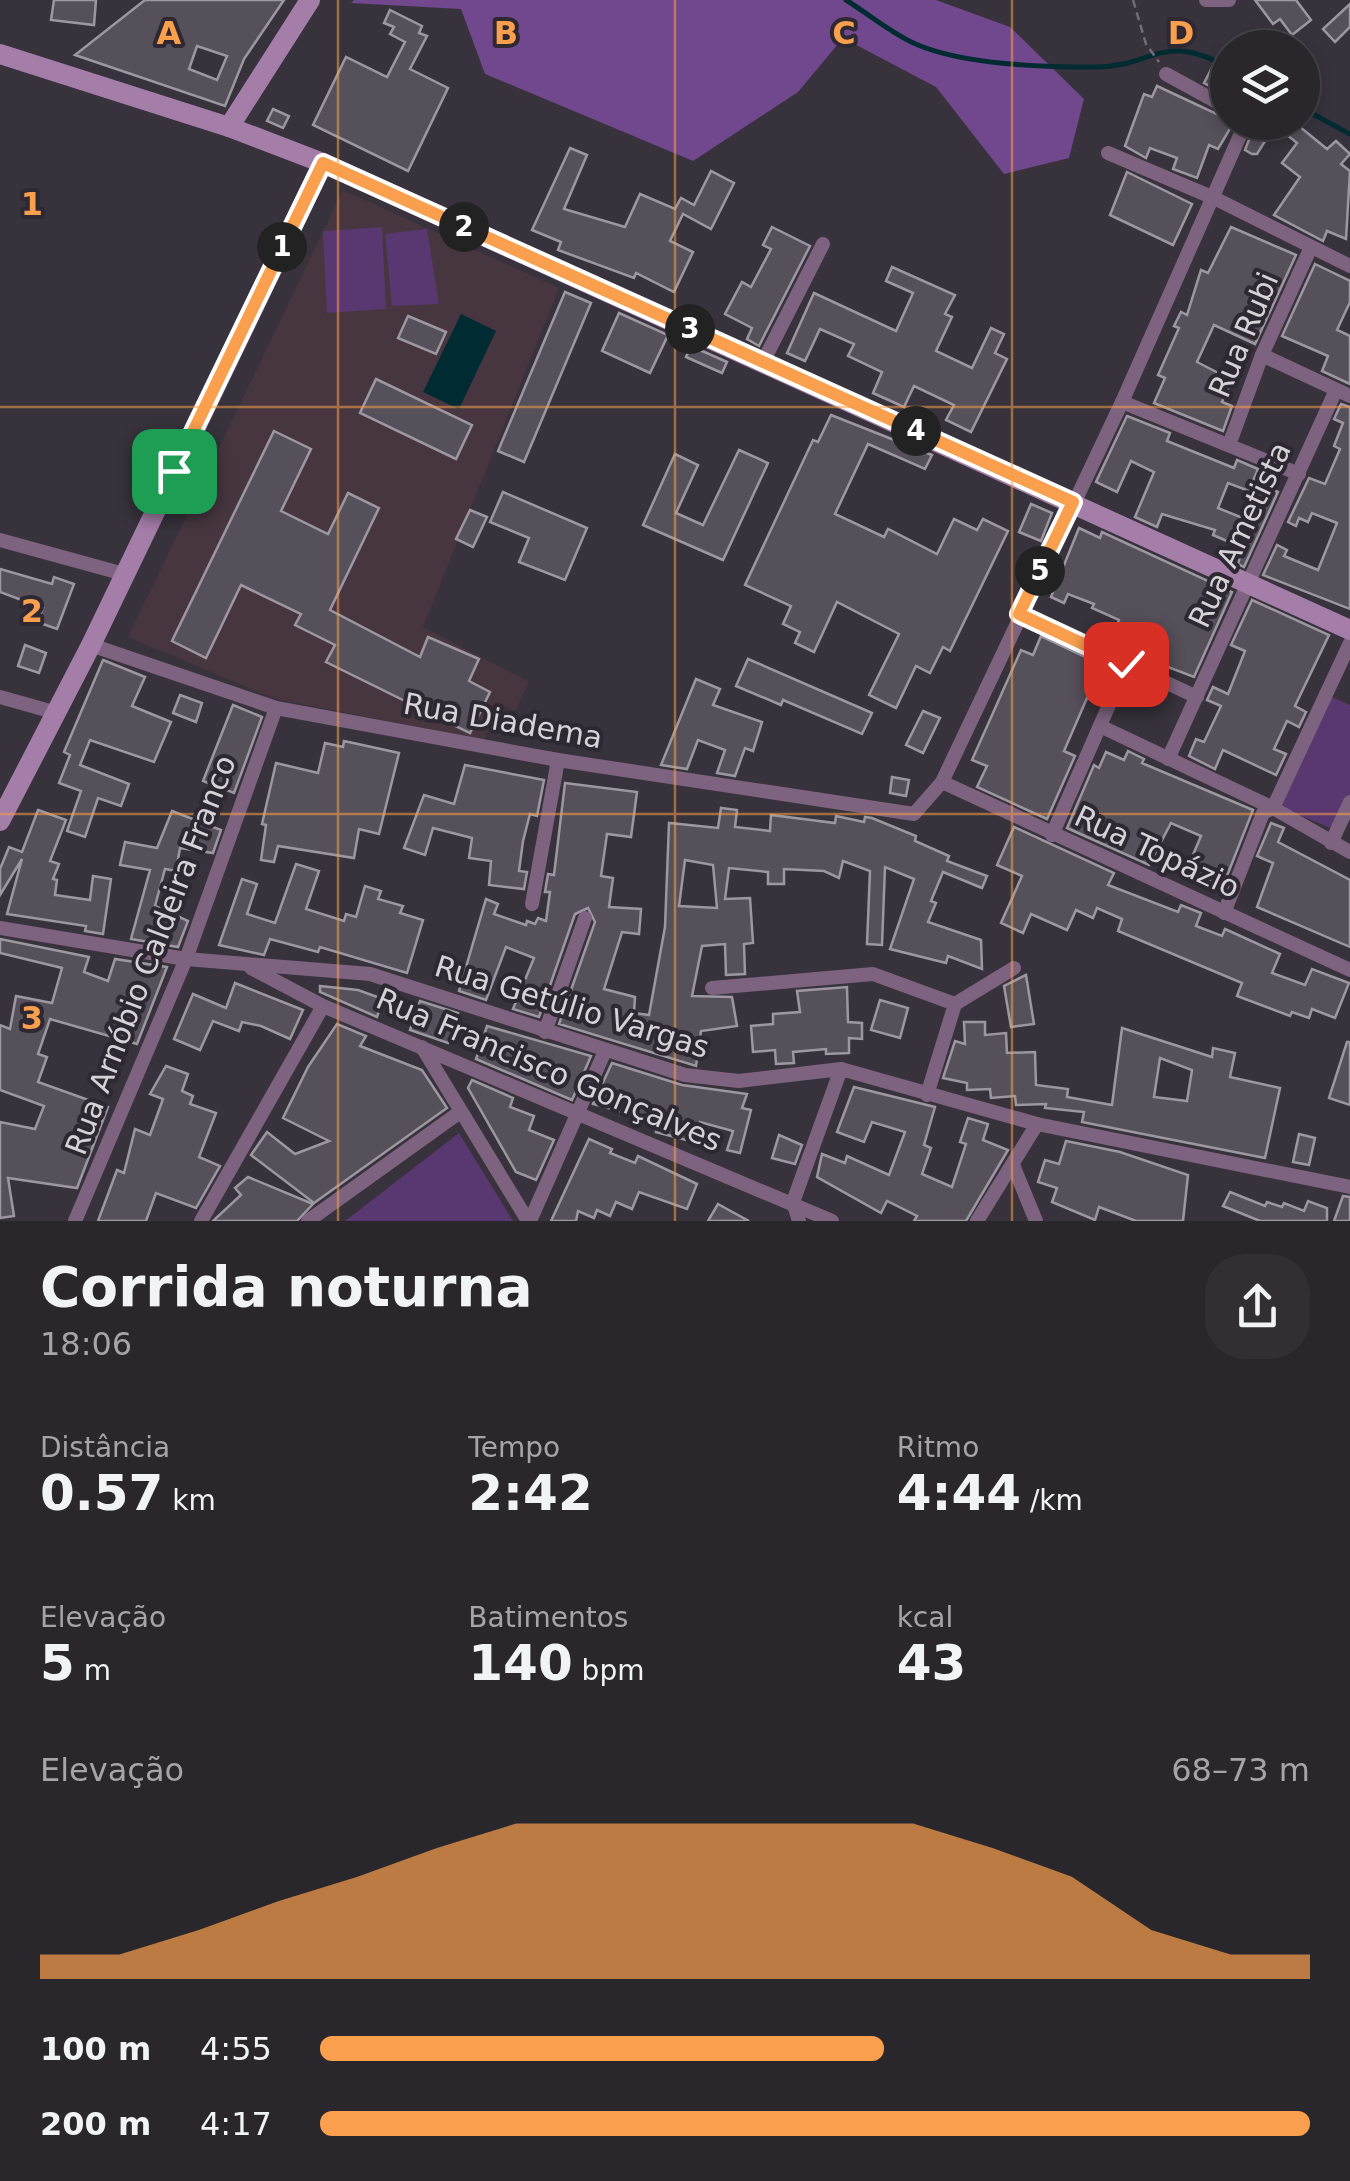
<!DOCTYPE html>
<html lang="pt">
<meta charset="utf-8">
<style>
body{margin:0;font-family:"DejaVu Sans",sans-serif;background:#312e34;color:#f1f3f6;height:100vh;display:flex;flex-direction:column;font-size:38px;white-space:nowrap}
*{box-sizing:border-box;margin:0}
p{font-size:32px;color:#a5a5a9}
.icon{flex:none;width:55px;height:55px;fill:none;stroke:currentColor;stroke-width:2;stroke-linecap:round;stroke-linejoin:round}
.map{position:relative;height:1221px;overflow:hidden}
.panel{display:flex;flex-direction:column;background:#29262c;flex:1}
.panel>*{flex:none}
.controls{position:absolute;left:1210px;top:30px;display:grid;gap:20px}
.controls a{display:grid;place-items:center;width:110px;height:110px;border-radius:50%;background:#29262c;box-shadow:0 5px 15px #0003,0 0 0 2px #454348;font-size:50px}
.pin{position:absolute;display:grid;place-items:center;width:85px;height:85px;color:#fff;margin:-42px;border-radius:20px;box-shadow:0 5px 15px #0006}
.km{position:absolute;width:50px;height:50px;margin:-25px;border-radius:50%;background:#222;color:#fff;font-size:28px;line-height:50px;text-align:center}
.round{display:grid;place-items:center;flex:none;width:105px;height:105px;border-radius:40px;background:#312e34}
.overview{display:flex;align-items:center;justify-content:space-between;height:170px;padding:0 40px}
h1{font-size:55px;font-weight:700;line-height:75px}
.figures{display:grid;grid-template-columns:repeat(3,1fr);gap:15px;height:170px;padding:10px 40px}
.figures div{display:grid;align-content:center}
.figures b{font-size:50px;font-weight:700}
.figures small{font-size:28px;font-weight:400}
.figures p{font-size:28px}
.chart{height:280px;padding:20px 40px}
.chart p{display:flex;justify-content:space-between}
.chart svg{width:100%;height:180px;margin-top:10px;fill:#f99f4d;opacity:.7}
ul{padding:0 40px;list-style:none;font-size:32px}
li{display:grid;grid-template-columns:160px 120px 1fr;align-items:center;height:75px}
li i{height:25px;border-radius:12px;background:#f99f4d}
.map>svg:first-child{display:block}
</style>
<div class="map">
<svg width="1350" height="1221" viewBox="0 0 1350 1221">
<rect width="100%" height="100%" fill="#37323b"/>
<path fill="#473640" d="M343 190 559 288 423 627 529 682 515 711 496 703 485 740 275 699 128 637Z"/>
<g fill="#593770">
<path d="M382 227 386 309 327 313 323 231Z"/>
<path d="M427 229 439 304 392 306 385 234Z"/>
<path d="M1328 695 1350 705V796L1335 830 1280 807Z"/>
<path d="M459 1133 513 1221H345Z"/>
</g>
<path fill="#71488d" d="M354 0H936L1010 27 1084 99 1069 158 1004 174 936 87 843 38 798 92 693 161 485 74 461 9 351 3Z"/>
<path fill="#002b32" d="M461 314 496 331 459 409 423 392Z"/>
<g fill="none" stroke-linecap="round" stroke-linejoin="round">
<g stroke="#002b32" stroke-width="5">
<path d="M846 0C869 14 893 35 918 45 966 65 1043 67 1095 67 1154 67 1161 31 1228 67"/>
<path d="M1302 108 1350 134"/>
</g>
</g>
<g fill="#56505a" stroke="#9d97a2" stroke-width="2.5" fill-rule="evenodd">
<path d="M54 0H96L94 25 51 20Z"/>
<path d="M145 0H284L244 59 225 106 75 55ZM197 46 227 56 217 80 189 69Z"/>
<path d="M1255 0H1296L1311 20 1292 35 1280 19 1273 24Z"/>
<path d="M1350 4V27L1335 42 1323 29Z"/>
<path d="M390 10 422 26 419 33 427 36 410 69 448 88 408 171 313 125 346 57 387 77 405 42 390 34 394 27 384 23Z"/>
<path d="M1214 64 1228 71V96L1204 83Z"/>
<path d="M1157 86 1234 122 1218 149 1209 145 1197 178 1173 169 1177 158 1150 148 1146 158 1125 146 1144 94 1152 97Z"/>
<path d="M273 109 289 116 283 128 267 121Z"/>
<path d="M1256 122H1294L1327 149 1336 141 1350 154 1341 164 1350 171 1346 239 1327 231 1323 241 1274 215 1300 177 1282 163 1297 143 1275 125 1257 154H1252L1245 150Z"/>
<path d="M570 148 587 155 564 209 625 227 640 194 675 209 681 198 694 205 711 171 734 183 711 229 683 214 670 241 693 252 674 292 636 273 634 278 558 250 561 242 532 230Z"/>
<path d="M1127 172 1192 204 1173 245 1110 215Z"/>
<path d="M772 227 810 246 759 346 747 339 752 328 725 314 742 282 751 287 771 249 763 245Z"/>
<path d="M1231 227 1296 255 1255 344 1214 325 1197 362 1232 380 1222 402 1232 406 1223 431 1154 403 1165 378 1158 375 1179 328 1174 326 1181 312 1187 315 1201 270 1208 273Z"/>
<path d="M1315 264 1350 281V302L1337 330 1350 336V384L1322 371 1328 356 1282 336Z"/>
<path d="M892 267 955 295 945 314 952 317 936 351 972 368 991 328 1004 334 995 353 1007 359 971 432 946 420 954 405 914 386 904 407 873 393 882 372 848 356 854 344 820 329 805 361 787 353 814 293 896 331 913 293 886 281Z"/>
<path d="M565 292 591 303 524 462 498 451Z"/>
<path d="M619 313 668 335 650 373 602 351Z"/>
<path d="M408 316 446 332 436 354 398 338Z"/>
<path d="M691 346 727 362 722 373 686 357Z"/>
<path d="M376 379 472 425 456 459 360 413Z"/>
<path d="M1341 404 1350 407V609L1263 575 1277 545 1287 550 1284 556 1318 570 1337 523 1312 513 1308 522 1299 518 1296 526 1288 522 1309 478 1325 484 1340 449 1334 446 1343 423 1334 419Z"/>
<path d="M831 415 932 455 925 469 868 444 835 514 884 537 888 529 937 554 954 519 977 530 983 519 1008 531 950 651 943 647 930 673 916 666 896 708 869 695 899 634 837 602 814 652 795 643 800 632 783 624 791 606 745 585 813 440 818 442Z"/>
<path d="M1127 416 1170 433 1167 441 1234 468 1237 460 1258 469 1249 491 1228 483 1218 508 1245 519 1260 484 1278 492 1244 567 1238 564 1243 548 1213 535 1215 530 1162 514 1157 527 1135 517 1154 472 1131 461 1117 492 1096 482Z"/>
<path d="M274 431 311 449 281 511 328 534 348 493 379 508 330 610 420 657 428 637 479 659 469 681 490 692 470 733 326 662 335 645 295 625 301 614 241 585 206 658 172 641Z"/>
<path d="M739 450 768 463 723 560 643 525 675 454 698 465 676 513 703 525Z"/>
<path d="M503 492 587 528 565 580 519 562 529 538 490 522Z"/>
<path d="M1031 504 1052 513 1041 541 1019 532Z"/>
<path d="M470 510 487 517 473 547 456 539Z"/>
<path d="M1079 528 1100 538 1102 532 1232 592 1194 677 1110 645 1119 620 1092 608 1094 604 1068 594 1064 603 1051 597Z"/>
<path d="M0 569 52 584 54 577 74 584 57 629 37 622 43 608 0 592Z"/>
<path d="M1252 600 1329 635 1295 706 1306 712 1299 727 1287 721 1274 749 1286 754 1276 775 1223 750 1215 769 1189 756 1196 739 1204 742 1221 706 1207 700 1213 687 1228 694 1245 651 1231 645Z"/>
<path d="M1041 636 1109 668 1098 704 1087 698 1064 751 1075 756 1047 819 977 787 987 766 972 760 1021 650 1033 655Z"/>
<path d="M25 645 46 653 39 673 18 666Z"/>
<path d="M748 659 872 713 862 734 783 700 781 705 736 686Z"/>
<path d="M103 660 145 677 132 706 171 722 154 762 90 740 80 765 129 784 121 806 98 798 85 837 67 831 81 791 59 783 70 755 64 752Z"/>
<path d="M696 679 720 689 713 705 762 722 753 751 745 748 735 776 717 773 725 750 698 740 687 769 661 765Z"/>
<path d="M180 695 202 703 196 722 173 713Z"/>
<path d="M233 705 262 717 234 793 203 781Z"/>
<path d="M923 711 940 718 923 753 906 745Z"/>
<path d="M344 741 399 753 379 834 359 829 354 858 278 846 274 862 261 860 266 825 262 824 276 763 318 773 325 743 343 747Z"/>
<path d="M1128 751 1144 759 1142 763 1253 810 1223 886 1187 869 1201 836 1171 823 1149 865 1067 828 1094 765 1099 768 1106 752 1124 760Z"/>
<path d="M465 765 544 780 537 816 530 814 523 841 519 871 527 872 524 889 489 885 491 861 469 858 472 838 433 828 425 855 404 848 424 795 454 804Z"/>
<path d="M892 777 909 780 906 796 890 793Z"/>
<path d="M565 783 637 792 631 837 607 834 601 876 613 878 609 907 641 909 639 934 622 932 604 989 635 997 634 1013 649 1015 665 927 669 823 718 828 721 808 737 810 735 827 770 831 771 815 835 823 836 816 864 822 865 817 872 818 916 836 915 841 949 856 947 861 987 876 982 888 943 872 931 901 936 903 928 922 981 940 982 969 948 956 946 963 890 949 914 879 885 867 882 945 867 944 870 871 843 861 839 878 824 871 784 869V884H768V872L729 868 725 899 750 898 753 943 744 944 745 974 726 975 725 944 702 946 692 996 732 997 737 1026 701 1031 696 1066 559 1024 595 922 588 908 575 914 539 1017 513 1009 534 958 506 947 486 1000 459 991 486 899 498 904 494 914 526 925 527 921 535 924 538 918 546 921 550 892H545L548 874 554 875ZM685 860 713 865 717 908 679 906Z"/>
<path d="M38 810 66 820 50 861 59 864 53 879 57 880 55 895 90 900 93 876 111 879 103 934 85 931 86 926 7 914 22 859 0 895V869L9 847 22 852Z"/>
<path d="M172 811 221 830 213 853 180 848 176 871 165 869 155 906 188 921 178 947 131 939 150 870 120 865 125 842 157 848Z"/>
<path d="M1271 823 1284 828 1278 842 1350 880V947L1257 907 1273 863 1257 856Z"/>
<path d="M1014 827 1114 873 1108 885 1178 912 1181 905 1201 913 1196 926 1222 936 1225 929 1280 954 1272 973 1305 985 1312 969 1349 983 1335 1018 1312 1009 1309 1018 1292 1012 1290 1016 1237 996 1242 983 1118 931 1122 919 1097 908 1093 918 1076 910 1067 930 1031 914 1023 933 1001 923 1022 876 997 865Z"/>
<path d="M296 864 319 871 306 909 344 921 346 914 356 917 365 886 381 891 378 899 403 906 400 913 423 920 407 973 320 947 318 952 270 939 264 955 219 945 242 879 257 884 247 914 275 923Z"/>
<path d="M0 939 89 957 84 972 108 981 115 959 167 967 137 1044 50 1019 38 1054 47 1057 38 1082 108 1107 77 1188 8 1178 14 1216 0 1218V1122L35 1129 44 1106 0 1090V1025L10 1029 16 996 52 1003 62 968 0 953Z"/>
<path d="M1026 975 1034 1024 1011 1027 1004 986Z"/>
<path d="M235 983 303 1010 290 1039 261 1026 242 1022 239 1031 213 1021 200 1050 174 1039 193 994 226 1008Z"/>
<path d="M320 986 358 990 383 999 377 1017 320 992Z"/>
<path d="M847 987 848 1022 862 1023V1039L849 1038V1053L826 1054V1049L793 1052 794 1063 776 1064 775 1050 753 1052 751 1026 773 1024V1014L800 1012 797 991Z"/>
<path d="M880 1000 908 1008 900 1038 871 1030Z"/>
<path d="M420 1001 458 1013 448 1043 410 1030Z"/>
<path d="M964 1022H985V1035L1006 1033 1007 1053 1035 1052 1036 1085 1068 1089 1067 1097 1112 1105 1122 1028 1212 1057 1213 1048 1235 1053 1230 1077 1280 1088 1265 1158 1082 1122 1084 1112 1045 1108 1046 1104 1016 1105 1015 1096 991 1098 990 1089 967 1090V1083L943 1078 955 1041 965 1044ZM1160 1058 1192 1070 1187 1101 1154 1097Z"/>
<path d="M337 1024 366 1036 360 1046 422 1070 447 1108 314 1203 251 1155 267 1132 295 1154 329 1141 283 1118 308 1067Z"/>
<path d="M487 1026 591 1056 572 1100 476 1059Z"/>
<path d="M1347 1042H1350V1105L1329 1098Z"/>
<path d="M612 1063 682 1085 747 1094 742 1108 751 1110 740 1153 727 1150 733 1131 700 1122 694 1142 656 1132 659 1122 593 1104Z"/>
<path d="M166 1066 188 1074 182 1091 193 1096 190 1104 216 1113 199 1157 220 1166 196 1208 156 1193 146 1221H98L117 1170 124 1173 135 1129 150 1135 163 1099 150 1094Z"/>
<path d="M472 1080 513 1098 510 1107 534 1116 529 1130 554 1140 536 1180 516 1172 468 1088Z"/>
<path d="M854 1087 935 1107 924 1145 931 1148 922 1174 952 1187 966 1144 960 1142 968 1118 988 1124 983 1140 1008 1150 966 1221H914L917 1216 887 1201 881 1213 817 1177 822 1154 845 1163 847 1156 889 1175 905 1132 872 1122 864 1142 837 1132Z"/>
<path d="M1299 1134 1315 1138 1309 1165 1293 1162Z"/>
<path d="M779 1135 802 1145 795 1164 772 1158Z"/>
<path d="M589 1139 612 1149 610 1153 635 1163 638 1156 697 1184 687 1209 639 1192 632 1209 616 1202 610 1216 597 1210 594 1218 578 1211 576 1221H551Z"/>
<path d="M1066 1141 1120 1152 1188 1175 1183 1221H1136L1099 1207 1095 1220 1052 1202 1057 1188 1038 1182 1045 1160 1059 1164Z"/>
<path d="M248 1177 313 1204 297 1221H213L241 1195 235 1188Z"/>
<path d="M1230 1192 1265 1206 1267 1202 1282 1207 1284 1203 1304 1211 1308 1201 1327 1208V1221H1260L1223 1206Z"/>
<path d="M1343 1196 1350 1197V1221H1334Z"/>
<path d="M718 1204 727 1209 749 1221H708Z"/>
</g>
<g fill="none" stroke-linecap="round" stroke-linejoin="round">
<path stroke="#726e76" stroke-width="2.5" stroke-dasharray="8 5" stroke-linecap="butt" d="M1133 0 1146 44 1159 62"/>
<g stroke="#7d637f" stroke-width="14">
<path d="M1206 0H1229"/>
<path d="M1166 74 1228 108"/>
<path d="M1108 153 1214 198 1350 266"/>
<path d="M1262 355 1350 396"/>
<path d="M763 362 823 244"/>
<path d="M1122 402 1299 474"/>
<path d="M1229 445 1262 355 1311 247"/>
<path d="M0 540 124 574"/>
<path d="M1019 614 1197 697"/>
<path d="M91 645 276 708 558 760 914 814 942 782 1122 402 1246 122"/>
<path d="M0 697 57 713"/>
<path d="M1100 726 1273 808 1350 852"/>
<path d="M1168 759 1336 390"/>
<path d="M942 782 1350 970"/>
<path d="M1052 835 1127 664"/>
<path d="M1331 843 1350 802"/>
<path d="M532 904 558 760"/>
<path d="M1224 913 1263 813 1273 808 1350 643"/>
<path d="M0 928 186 959 370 974 685 1075 739 1081 841 1069 1037 1124 1350 1187"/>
<path d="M251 968 323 1006 832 1221"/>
<path d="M712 988 873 974 955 1004 927 1095"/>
<path d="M955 1004 1014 968"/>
<path d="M545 1032 585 918"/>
<path d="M422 1047 528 1221"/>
<path d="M1013 1165 1036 1221"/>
<path d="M75 1221 186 959 276 708"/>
<path d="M201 1221 323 1006"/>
<path d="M308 1221 460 1112"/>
<path d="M530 1221 605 1051"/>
<path d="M799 1221 793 1202 841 1069"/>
<path d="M977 1221 1037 1124"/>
</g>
<g stroke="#a57da9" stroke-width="20">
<path d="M0 54 229 127 323 163 1350 630"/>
<path d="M229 127 310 0"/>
<path d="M0 821 91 645 323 163"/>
</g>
</g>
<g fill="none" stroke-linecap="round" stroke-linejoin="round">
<g stroke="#fff" stroke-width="20">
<path id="route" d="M174 471 323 163 1073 502 1019 614 1126 664"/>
</g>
<use href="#route" stroke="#f99f4d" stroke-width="12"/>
</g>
<path fill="none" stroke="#f99f4d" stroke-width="2.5" stroke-opacity="0.55" d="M338 0V1221M675 0V1221M1012 0V1221M0 407H1350M0 814H1350"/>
<g text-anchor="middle" stroke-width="8" stroke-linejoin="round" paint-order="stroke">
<g font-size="30" fill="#d6d2d8" stroke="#2d2831">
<text transform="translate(1244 335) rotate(-67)" y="10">Rua Rubi</text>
<text transform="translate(1240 535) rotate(-65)" y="10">Rua Ametista</text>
<text transform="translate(503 721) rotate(10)" y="10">Rua Diadema</text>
<text transform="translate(1157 852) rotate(25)" y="10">Rua Topázio</text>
<text transform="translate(151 955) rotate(-69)" y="10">Rua Arnóbio Caldeira Franco</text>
<text transform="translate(572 1007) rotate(17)" y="10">Rua Getúlio Vargas</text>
<text transform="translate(549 1070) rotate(23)" y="10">Rua Francisco Gonçalves</text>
</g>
</g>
<g font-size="32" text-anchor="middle" font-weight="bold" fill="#f99f4d" stroke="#2d2831" stroke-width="8" stroke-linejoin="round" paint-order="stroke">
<text x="169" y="44">A</text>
<text x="506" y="44">B</text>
<text x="844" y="44">C</text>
<text x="1181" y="44">D</text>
<text x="32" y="215">1</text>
<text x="32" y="622">2</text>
<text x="32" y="1029">3</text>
</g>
</svg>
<div class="controls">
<a><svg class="icon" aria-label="layers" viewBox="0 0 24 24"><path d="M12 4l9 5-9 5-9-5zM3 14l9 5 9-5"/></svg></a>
</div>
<div class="pin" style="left:174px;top:471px;background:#1e9e55"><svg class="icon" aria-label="arrive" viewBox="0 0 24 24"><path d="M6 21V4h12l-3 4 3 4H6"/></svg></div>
<div class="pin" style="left:1126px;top:664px;background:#d93025"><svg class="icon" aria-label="check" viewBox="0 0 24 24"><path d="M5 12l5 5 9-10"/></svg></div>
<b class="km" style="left:282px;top:247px">1</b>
<b class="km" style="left:464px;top:227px">2</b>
<b class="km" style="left:690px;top:329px">3</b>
<b class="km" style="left:916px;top:431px">4</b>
<b class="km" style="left:1040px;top:571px">5</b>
</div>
<section class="panel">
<div class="overview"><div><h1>Corrida noturna</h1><p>18:06</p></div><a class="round"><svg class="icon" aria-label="share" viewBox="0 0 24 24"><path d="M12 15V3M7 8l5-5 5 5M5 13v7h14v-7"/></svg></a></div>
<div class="figures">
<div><p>Distância</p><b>0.57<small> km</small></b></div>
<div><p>Tempo</p><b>2:42</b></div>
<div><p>Ritmo</p><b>4:44<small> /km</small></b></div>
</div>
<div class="figures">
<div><p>Elevação</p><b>5<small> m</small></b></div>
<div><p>Batimentos</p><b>140<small> bpm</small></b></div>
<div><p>kcal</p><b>43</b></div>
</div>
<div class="chart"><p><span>Elevação</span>68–73 m</p>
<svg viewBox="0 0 160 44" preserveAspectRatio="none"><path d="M0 44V38L10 38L20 32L30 25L40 19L50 12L60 6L70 6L80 6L90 6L100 6L110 6L120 12L130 19L140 32L150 38L160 38V44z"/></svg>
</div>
<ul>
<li><b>100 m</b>4:55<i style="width:57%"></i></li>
<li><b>200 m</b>4:17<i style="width:100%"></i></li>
</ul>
</section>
